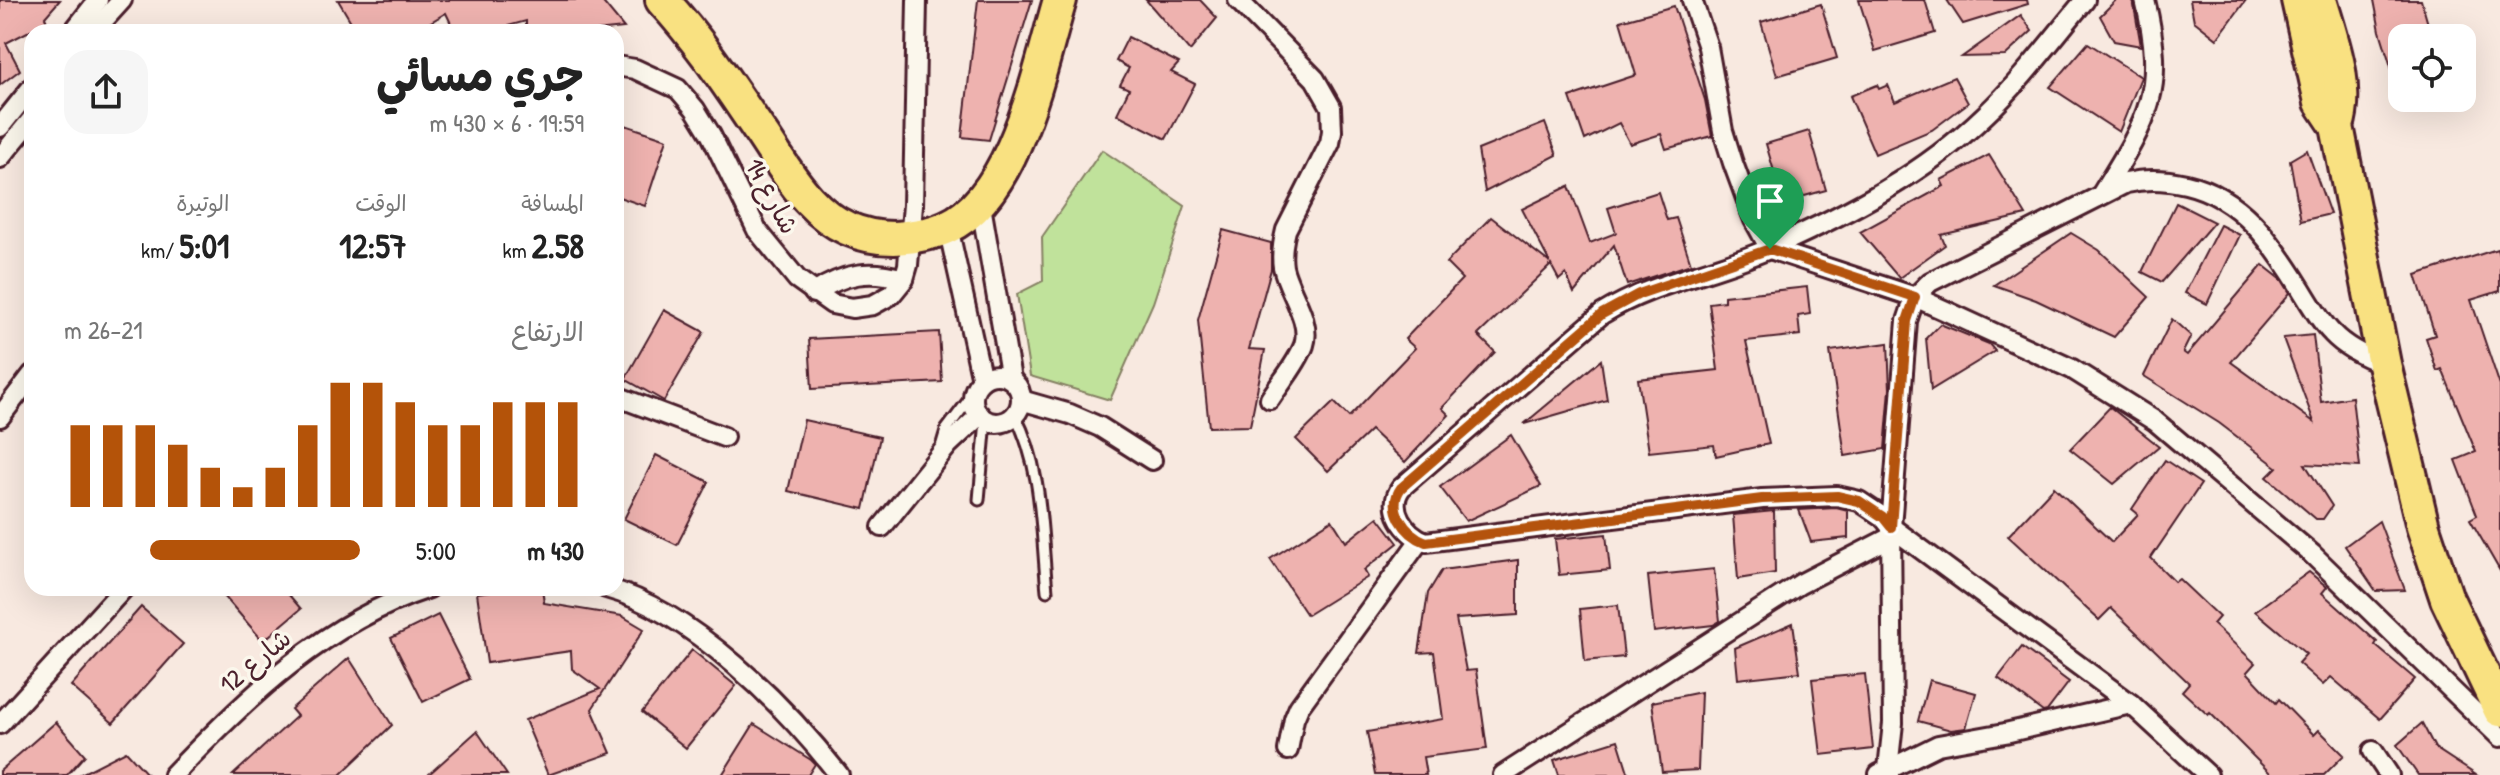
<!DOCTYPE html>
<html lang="ar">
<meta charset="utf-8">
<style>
body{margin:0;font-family:"Patrick Hand","Playpen Sans Arabic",sans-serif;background:#f6f6f6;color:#222;direction:rtl;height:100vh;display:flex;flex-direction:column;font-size:30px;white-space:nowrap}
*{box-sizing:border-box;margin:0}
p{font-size:26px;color:#767676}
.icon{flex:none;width:44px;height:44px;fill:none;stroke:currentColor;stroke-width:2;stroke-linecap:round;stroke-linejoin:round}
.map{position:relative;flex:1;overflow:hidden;direction:ltr}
.drawer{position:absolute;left:24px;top:24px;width:600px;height:572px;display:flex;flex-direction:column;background:#fff;border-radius:24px;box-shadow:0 8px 32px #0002;direction:rtl}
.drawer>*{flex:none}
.buttons{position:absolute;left:2388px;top:24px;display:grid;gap:16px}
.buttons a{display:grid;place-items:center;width:88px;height:88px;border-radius:16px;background:#fff;box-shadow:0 8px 32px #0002;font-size:40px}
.pin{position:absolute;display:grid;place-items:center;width:68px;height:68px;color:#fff;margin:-82px -34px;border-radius:50% 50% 50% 0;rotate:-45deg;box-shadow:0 0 8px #0007}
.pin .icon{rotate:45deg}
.round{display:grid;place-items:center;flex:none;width:84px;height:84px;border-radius:24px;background:#f6f6f6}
.summary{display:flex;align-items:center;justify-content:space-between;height:136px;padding:0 40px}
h1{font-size:44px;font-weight:700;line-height:60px}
.metrics{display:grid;grid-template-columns:repeat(3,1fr);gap:12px;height:136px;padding:8px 40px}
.metrics div{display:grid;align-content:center}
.metrics b{font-size:34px;font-weight:700}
.metrics small{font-size:22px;font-weight:400}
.metrics p{font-size:22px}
.chart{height:224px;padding:16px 40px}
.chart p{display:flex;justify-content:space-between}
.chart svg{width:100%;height:144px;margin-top:8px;stroke:#b45309;stroke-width:6}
ul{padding:0 40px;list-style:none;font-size:26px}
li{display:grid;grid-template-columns:128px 96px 1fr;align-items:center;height:60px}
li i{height:20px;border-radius:10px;background:#b45309}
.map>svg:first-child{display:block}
</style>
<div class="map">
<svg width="2500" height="775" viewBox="0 0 2500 775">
<rect width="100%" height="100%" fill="#f8e9e0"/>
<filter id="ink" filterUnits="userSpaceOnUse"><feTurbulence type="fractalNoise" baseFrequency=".0125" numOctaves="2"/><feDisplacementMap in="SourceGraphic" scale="16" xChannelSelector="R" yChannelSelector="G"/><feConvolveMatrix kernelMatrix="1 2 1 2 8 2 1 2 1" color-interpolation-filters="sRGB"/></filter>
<g filter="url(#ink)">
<path fill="#c0e29b" stroke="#858063" stroke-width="2" d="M1102 150 1185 206 1153 303 1110 400 1030 376 1017 294 1043 281 1042 237Z"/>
<g fill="#eeb2af" stroke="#4a1f2b" stroke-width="2">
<path d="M0 0H60L45 17 47 22 6 43 20 70 0 85Z"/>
<path d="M338 0H601L624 28 586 32H526V21L486 32H455L446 13 414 32H357Z"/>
<path d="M978 0H1032L989 140 962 137Z"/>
<path d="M1146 0H1200L1217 18 1190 51Z"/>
<path d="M1859 0H1925L1935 33 1875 51Z"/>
<path d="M1947 0H2027L2028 4 1963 24Z"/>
<path d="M2116 0H2133L2141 46 2114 41 2100 16Z"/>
<path d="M2190 0H2246L2217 39 2194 21Z"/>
<path d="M2374 0H2421L2432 38H2402V88L2398 89 2380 31Z"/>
<path d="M1821 4 1837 58 1777 76 1761 22Z"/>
<path d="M1674 6 1705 100 1712 136 1666 149 1661 134 1630 144 1619 123 1585 140 1570 97 1636 75 1620 21Z"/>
<path d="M2021 15 2032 31 2005 56 1962 57Z"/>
<path d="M1128 37 1179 63 1171 72 1195 84 1166 139 1117 114 1129 89 1120 85 1129 68 1116 61Z"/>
<path d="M2088 43 2141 77 2119 132 2050 87Z"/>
<path d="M1954 77 1968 103 1932 130 1875 154 1850 96 1877 85 1879 89 1888 85 1895 102Z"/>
<path d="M616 122 667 139 645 206 616 196Z"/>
<path d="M1545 123 1557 155 1485 192 1478 150Z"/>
<path d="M1809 131 1826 190 1783 202 1766 144Z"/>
<path d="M2307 150 2330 214 2301 221 2290 160Z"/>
<path d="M1989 155 2026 215 1941 235 1945 245 1899 278 1860 232 1944 186 1941 180Z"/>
<path d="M1569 186 1590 243 1616 233 1608 208 1658 192 1667 220 1676 218 1691 264 1627 285 1614 245 1574 293 1566 274 1559 280 1551 265 1478 335 1495 352 1442 408 1449 415 1405 462 1371 430 1328 471 1296 439 1334 402 1349 417 1415 348 1405 339 1462 279 1446 263 1491 217 1550 263 1522 209Z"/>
<path d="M2176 203 2214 222 2162 282 2142 272Z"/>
<path d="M2220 225 2240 235 2207 304 2185 293Z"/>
<path d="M1223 230 1271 243V269L1249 349 1265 350 1250 426 1209 427 1198 320Z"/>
<path d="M2071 233 2099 250 2149 297 2114 337 2036 300 1994 285Z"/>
<path d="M2497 249 2500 259V291L2471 300 2500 386V571L2470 519 2477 515 2456 460 2476 452 2442 369 2437 371 2426 338 2435 335 2416 275Z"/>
<path d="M2263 265 2282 280 2290 293 2231 362 2314 422 2283 338 2313 335 2321 402 2352 397 2360 467 2305 464 2332 506 2323 519H2316L2267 477 2277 467 2219 423 2144 376 2172 319 2191 336 2183 352 2187 355Z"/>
<path d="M1807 287 1810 314 1798 316 1800 335 1746 341 1769 444 1716 456 1714 445 1649 452 1638 379 1718 370 1709 303 1724 301V296Z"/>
<path d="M664 310 704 332 664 401 625 379Z"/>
<path d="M1940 324 1989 344 1995 351 1931 390 1926 338Z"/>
<path d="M939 332 942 382 812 389 809 339Z"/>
<path d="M1888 343 1890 389 1885 449 1845 456 1830 351Z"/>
<path d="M1601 360 1607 400 1524 424Z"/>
<path d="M2110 407 2159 446 2114 484 2070 449Z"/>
<path d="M804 420 880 437 864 509 788 491Z"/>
<path d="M1511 435 1541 486 1466 521 1440 487Z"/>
<path d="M656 455 709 482 677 545 624 519Z"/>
<path d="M2165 460 2201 484 2151 558 2175 582 2179 579 2219 617 2213 624 2255 663 2247 672 2276 703 2279 699 2314 735 2319 730 2344 755 2324 775H2272L2210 713 2208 715 2182 691 2189 683 2111 608 2099 620 2008 536 2054 487 2112 542 2138 514 2132 509Z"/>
<path d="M1836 508 1848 511V538L1811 542 1799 510Z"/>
<path d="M1774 511 1775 573 1738 579 1733 515Z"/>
<path d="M1378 517 1398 543 1364 570 1368 577 1307 615 1270 559 1332 520 1346 542Z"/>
<path d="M2379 521 2405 590 2376 591 2345 546Z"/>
<path d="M1606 534 1610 570 1559 575 1555 539Z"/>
<path d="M1518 560V615L1456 619 1466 671 1476 670 1487 749 1423 757 1426 775H1375L1367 732 1443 719 1434 652 1419 653 1428 593 1442 570Z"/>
<path d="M1714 569 1720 621 1713 625 1654 632 1648 576Z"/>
<path d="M2309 572 2327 587 2322 593 2377 642 2375 645 2415 679 2380 719 2331 677 2323 685 2298 663 2306 654 2255 611Z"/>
<path d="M217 588H283L301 609 263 641Z"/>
<path d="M512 588H542L544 603 622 616 644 629 592 709 611 753 548 775 525 720 600 689 572 669 571 651 487 663 477 593Z"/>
<path d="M1618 605 1624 657 1585 661 1580 609Z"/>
<path d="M141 607 183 644 113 723 71 686Z"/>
<path d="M438 615 470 679 423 702 391 638Z"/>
<path d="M1793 623 1800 672 1738 679 1735 648Z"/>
<path d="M2022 647 2069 682 2047 711 2043 712 1998 678Z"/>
<path d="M692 650 736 686 686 748 642 712Z"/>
<path d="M349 658 392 725 340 775H233L297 716 291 709Z"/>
<path d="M1865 674 1873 749 1821 755 1812 679Z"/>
<path d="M1929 680 1976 693 1966 728 1951 730 1918 721Z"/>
<path d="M1701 692 1698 770 1662 772 1652 702Z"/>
<path d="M56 722 85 755 67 775H0V771Z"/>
<path d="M2422 723 2435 748 2476 775H2418L2397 745Z"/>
<path d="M754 724 811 760 815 764 808 775H722Z"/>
<path d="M477 731 507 775H428Z"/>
<path d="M1618 740 1629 775H1559L1554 760Z"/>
<path d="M126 751 148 775H79Z"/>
</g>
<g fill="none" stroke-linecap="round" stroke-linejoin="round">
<g stroke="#4a1f2b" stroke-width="15">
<g id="lane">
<path d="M1015 415C1043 469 1041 532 1047 591"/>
<path d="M941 447 946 430 974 393"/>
<path d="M979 500 986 420"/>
</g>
</g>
<g stroke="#4a1f2b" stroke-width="24">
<g id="street">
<path d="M1238 0 1315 79 1331 107 1332 131 1330 143 1286 230C1283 242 1281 254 1283 267 1288 291 1312 321 1304 345 1297 364 1281 382 1270 399"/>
<path d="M1692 0 1708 47 1723 131 1733 163 1754 220 1770 249 1915 297 1946 311 2072 369 2155 421 2312 554 2500 737"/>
<path d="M2085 0C2052 39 2022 80 1985 115 1924 174 1849 213 1773 247 1717 273 1655 281 1602 314L1401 488C1386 508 1405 534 1426 542L1762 499 1837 496 1859 501 1883 517 1891 527 2131 704 2208 775"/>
<path d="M73 32 98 0"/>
<path d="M93 32 122 0"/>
<path d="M616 66 635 69 678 89 695 109 711 135 757 230 797 279 832 304 852 308 873 305 891 295 904 279 908 265 913 205 917 0"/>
<path d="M0 127 32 87"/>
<path d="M0 158 32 119"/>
<path d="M2101 195C2148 119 2167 91 2145 0"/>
<path d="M980 200 1011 379"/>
<path d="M948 227 982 380"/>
<path d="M814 293C844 273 870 269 904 279"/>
<circle cx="997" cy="399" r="24"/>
<path d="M616 396 724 437"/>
<path d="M1021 400 1070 414 1100 427 1152 460"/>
<path d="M0 417 32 375"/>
<path d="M882 527 948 445 980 415"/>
<path d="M606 588C692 611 786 707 839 775"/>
<path d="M0 724 124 588"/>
<path d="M1288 750 1294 719 1299 707 1420 540"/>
<path d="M2373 751 2389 775"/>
<path d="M1879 774 1938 745 2005 733 2131 704"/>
<path d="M173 775C247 697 325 622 429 588"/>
<path d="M1503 775 1800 584 1891 537"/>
<path d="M1890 775 1888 769 1893 723 1891 527 1907 321 1915 297 1930 282 2126 183C2147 178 2165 179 2186 184 2241 197 2272 242 2300 287 2310 303 2319 320 2332 333 2346 348 2365 357 2384 364"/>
</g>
</g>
<g stroke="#4a1f2b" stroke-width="38">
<g id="highway">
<path d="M662 0C701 42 731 89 763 136 777 157 791 181 809 200 832 225 859 238 894 238 911 237 932 234 947 227 1016 196 1040 66 1060 0"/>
<path d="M2298 0 2321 102 2337 126"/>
<path d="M2320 0C2331 38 2350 87 2337 126L2384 364 2423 527 2447 599 2500 710"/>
</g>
</g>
<use href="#lane" stroke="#fbf7ec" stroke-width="9"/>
<use href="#street" stroke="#fbf7ec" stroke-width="18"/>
<use href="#highway" stroke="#f9e181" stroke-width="32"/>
</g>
</g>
<g fill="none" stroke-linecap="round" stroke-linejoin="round" filter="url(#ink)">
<g stroke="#fff" stroke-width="16">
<path id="route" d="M1770 249 1915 297 1907 321 1891 527 1883 517 1859 501 1837 496 1762 499 1426 542C1405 534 1386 508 1401 488L1602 314 1639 294Z"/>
</g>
<use href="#route" stroke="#b45309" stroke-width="10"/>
</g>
<g text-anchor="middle" stroke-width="7" stroke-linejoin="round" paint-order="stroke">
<g font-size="26" fill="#4a1f2b" stroke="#fbf7ec">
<text transform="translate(772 196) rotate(61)" y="9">شارع 14</text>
<text transform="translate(255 661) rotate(-40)" y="9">شارع 12</text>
</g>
</g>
</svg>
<div class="buttons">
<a><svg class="icon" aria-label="locate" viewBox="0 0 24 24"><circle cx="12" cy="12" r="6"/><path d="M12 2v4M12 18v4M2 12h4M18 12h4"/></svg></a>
</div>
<div class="pin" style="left:1770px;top:249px;background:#1e9e55"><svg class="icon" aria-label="arrive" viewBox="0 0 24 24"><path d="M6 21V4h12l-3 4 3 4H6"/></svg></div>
<section class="drawer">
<div class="summary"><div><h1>جري مسائي</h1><p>19:59 · 6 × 430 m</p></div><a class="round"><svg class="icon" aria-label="share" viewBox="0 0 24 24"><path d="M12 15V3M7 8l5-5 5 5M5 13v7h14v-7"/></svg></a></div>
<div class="metrics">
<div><p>المسافة</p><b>2.58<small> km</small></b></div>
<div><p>الوقت</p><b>12:57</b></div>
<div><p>الوتيرة</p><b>5:01<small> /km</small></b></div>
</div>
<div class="chart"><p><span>الارتفاع</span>21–26 m</p>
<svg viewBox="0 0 160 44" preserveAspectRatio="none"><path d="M5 44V19M15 44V19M25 44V19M35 44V25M45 44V32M55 44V38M65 44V32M75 44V19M85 44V6M95 44V6M105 44V12M115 44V19M125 44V19M135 44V12M145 44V12M155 44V12"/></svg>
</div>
<ul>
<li><b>430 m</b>5:00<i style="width:71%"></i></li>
</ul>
</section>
</div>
